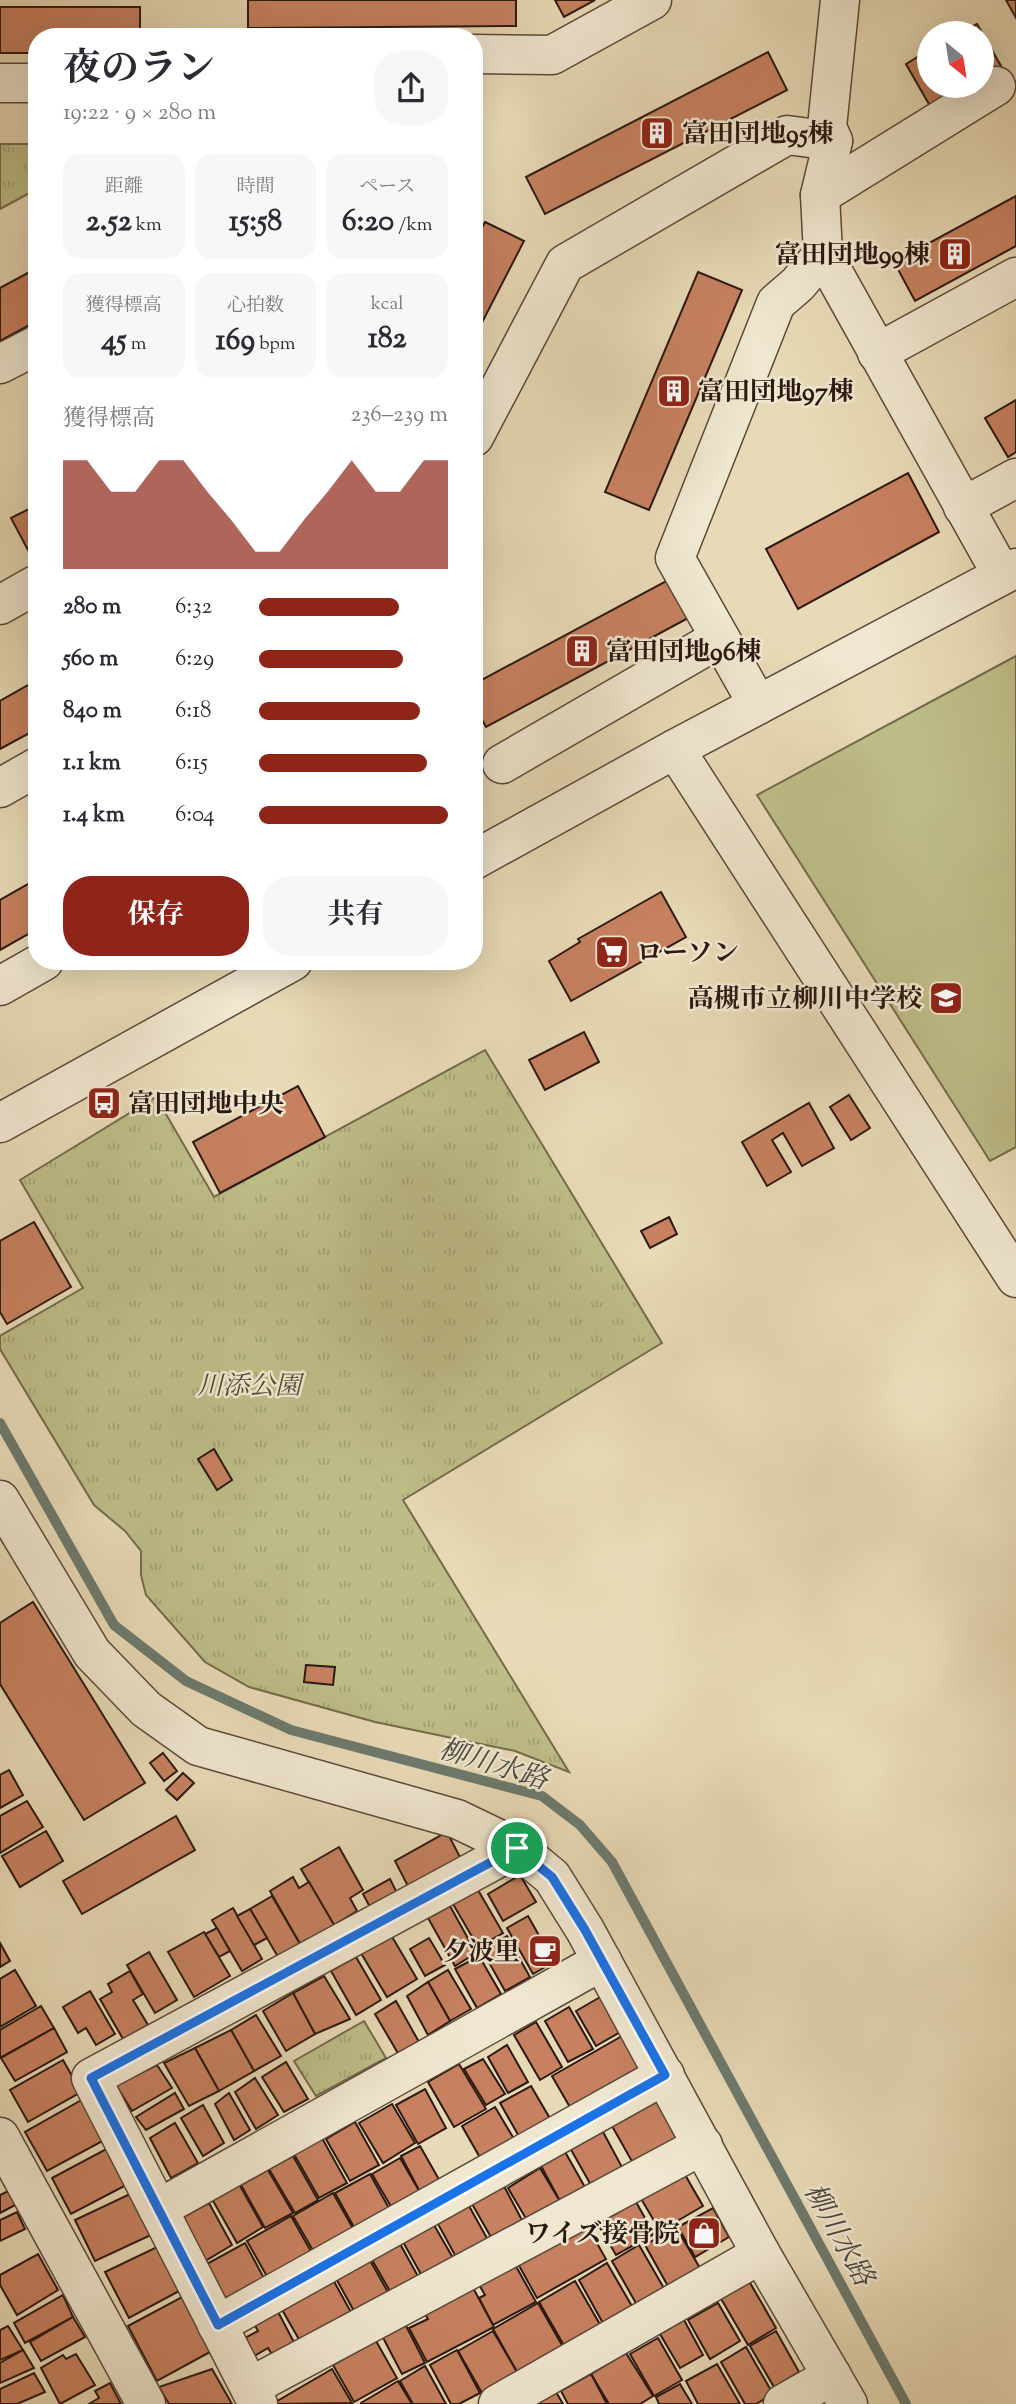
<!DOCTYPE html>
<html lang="ja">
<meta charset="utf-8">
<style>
body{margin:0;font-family:"Sorts Mill Goudy","Noto Serif JP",serif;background:#f7f7f7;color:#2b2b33;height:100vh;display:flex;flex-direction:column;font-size:26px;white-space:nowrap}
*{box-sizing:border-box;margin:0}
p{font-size:23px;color:#7c7c81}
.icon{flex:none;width:38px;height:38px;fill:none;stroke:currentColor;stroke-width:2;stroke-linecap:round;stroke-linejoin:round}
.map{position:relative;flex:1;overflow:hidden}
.side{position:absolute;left:28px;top:28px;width:455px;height:942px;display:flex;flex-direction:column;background:#fff;border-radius:28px;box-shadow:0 7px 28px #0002}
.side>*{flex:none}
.needle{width:46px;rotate:150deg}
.buttons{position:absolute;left:917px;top:21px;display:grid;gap:14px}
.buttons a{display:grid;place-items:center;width:77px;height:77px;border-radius:50%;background:#fff;box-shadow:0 7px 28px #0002;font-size:35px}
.pin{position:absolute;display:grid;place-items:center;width:60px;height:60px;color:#fff;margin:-30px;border:4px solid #fff;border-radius:50%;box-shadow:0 2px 7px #0007}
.round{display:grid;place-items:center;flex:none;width:74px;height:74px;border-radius:28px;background:#f7f7f7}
.summary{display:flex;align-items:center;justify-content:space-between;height:119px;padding:0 35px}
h1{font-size:38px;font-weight:700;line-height:52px}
.stats{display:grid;grid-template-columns:repeat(3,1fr);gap:10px;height:119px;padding:7px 35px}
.stats div{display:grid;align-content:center;border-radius:18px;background:#f7f7f7;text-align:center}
.stats b{font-size:30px;font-weight:700}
.stats small{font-size:19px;font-weight:400}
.stats p{font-size:19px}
.chart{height:196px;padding:14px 35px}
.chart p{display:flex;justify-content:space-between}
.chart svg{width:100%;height:126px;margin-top:7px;fill:#8f2418;opacity:.7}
.button{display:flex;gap:14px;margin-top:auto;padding:14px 35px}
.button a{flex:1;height:80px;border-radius:28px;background:#8f2418;color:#fff;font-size:28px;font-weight:700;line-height:80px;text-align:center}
.button a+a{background:#f7f7f7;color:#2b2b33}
ul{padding:0 35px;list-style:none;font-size:23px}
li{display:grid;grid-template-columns:112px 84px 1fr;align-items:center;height:52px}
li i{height:18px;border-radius:9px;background:#8f2418}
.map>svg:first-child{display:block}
</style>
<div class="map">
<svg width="1016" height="2404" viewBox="0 0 1016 2404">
<defs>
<pattern id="grass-tufts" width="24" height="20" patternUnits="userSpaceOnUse" patternTransform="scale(1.75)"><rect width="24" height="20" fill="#bebd88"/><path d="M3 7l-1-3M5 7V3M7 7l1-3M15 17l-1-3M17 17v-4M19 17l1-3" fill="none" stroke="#a3a274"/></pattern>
</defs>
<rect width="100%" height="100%" fill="#e8dab6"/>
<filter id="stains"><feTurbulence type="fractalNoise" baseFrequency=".00286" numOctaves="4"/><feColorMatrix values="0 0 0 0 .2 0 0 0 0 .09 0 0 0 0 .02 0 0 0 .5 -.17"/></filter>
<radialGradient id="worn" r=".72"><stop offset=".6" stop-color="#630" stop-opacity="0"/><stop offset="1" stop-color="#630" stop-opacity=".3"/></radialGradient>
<g fill="url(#grass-tufts)" stroke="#746b4c" stroke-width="2">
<path d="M0 144H37V189L0 209Z"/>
<path d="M485 1050 662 1343 403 1500 569 1772 515 1751 375 1722 249 1687 205 1662 146 1595 141 1575V1551L125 1531 94 1505 0 1349V1336L83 1288 20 1180 156 1097 214 1197Z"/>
<path d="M364 2021 386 2058 316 2096 294 2061Z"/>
</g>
<path fill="#bebd88" stroke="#746b4c" stroke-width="2" d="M1016 656V1147L990 1161 757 795Z"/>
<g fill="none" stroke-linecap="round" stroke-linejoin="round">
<path stroke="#6c7a6e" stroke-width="10" d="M0 1423 114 1625 186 1681 291 1730 542 1796 580 1825 612 1862 906 2404"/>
</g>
<g fill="#c78160" stroke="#2b1911" stroke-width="2">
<path d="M248 0H516V26L248 28Z"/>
<path d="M555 0H595L564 17Z"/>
<path d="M1006 0H1016V18Z"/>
<path d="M0 7H140V37H37V53H0Z"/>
<path d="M977 24 1001 66 982 77V33H960Z"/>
<path d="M929 50V86H965L930 106 906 64Z"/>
<path d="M768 52 787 90 545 214 526 177Z"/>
<path d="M1016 196V246L915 301 894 262Z"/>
<path d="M485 222 524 241 474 338V242Z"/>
<path d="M37 268V321L0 341V288Z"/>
<path d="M698 272 742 290 649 510 605 492Z"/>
<path d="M1016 400V452L1008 457 985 418Z"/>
<path d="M908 473 939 532 798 609 766 549Z"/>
<path d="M37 505V548L29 552 11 518Z"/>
<path d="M670 579 690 617 486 727 474 705V684Z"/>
<path d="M37 680V729L0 749V701Z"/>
<path d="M37 879V929L0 950V900Z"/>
<path d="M661 892 686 937 571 1001 549 961 580 942 578 939Z"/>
<path d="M584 1032 599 1062 545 1090 529 1060Z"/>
<path d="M298 1086 325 1137 220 1193 193 1142Z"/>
<path d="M849 1095 870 1128 851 1140 830 1107Z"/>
<path d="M809 1103 834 1148 802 1166 783 1133 772 1140 791 1172 767 1186 742 1142Z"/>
<path d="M669 1217 677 1234 650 1248 641 1231Z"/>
<path d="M34 1222 71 1287 7 1324 0 1312V1241Z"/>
<path d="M214 1449 232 1480 217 1490 198 1459Z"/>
<path d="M33 1602 145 1783 84 1820 0 1684V1623Z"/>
<path d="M306 1665 335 1667 333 1685 304 1682Z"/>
<path d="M163 1753 177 1771 164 1781 150 1763Z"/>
<path d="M9 1770 23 1795 0 1808V1775Z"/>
<path d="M183 1773 194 1783 177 1800 166 1790Z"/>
<path d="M27 1801 43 1827 0 1853V1816Z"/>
<path d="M176 1816 195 1850 82 1914 63 1881Z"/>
<path d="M46 1831 63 1861 20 1887 2 1856Z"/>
<path d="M447 1832 462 1861 410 1890 395 1861Z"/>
<path d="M339 1847 363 1890 350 1898 357 1911 334 1925 301 1869Z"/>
<path d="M520 1875 536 1902 503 1921 488 1894Z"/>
<path d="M293 1877 299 1888 309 1882 334 1925 300 1944 270 1891Z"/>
<path d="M390 1879 400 1899 373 1913 363 1894Z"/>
<path d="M478 1890 503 1933 478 1947 453 1904Z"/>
<path d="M272 1896 300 1944 278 1957 250 1909Z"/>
<path d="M450 1906 476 1953 455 1966 428 1918Z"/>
<path d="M233 1908 262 1959 242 1971 212 1920Z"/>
<path d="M250 1909 267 1938 254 1945 237 1916Z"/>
<path d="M528 1916 554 1962 533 1974 507 1928Z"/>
<path d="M217 1928 230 1951 219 1957 205 1934Z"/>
<path d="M204 1932 230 1976 194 1997 168 1952Z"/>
<path d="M391 1935 417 1979 387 1997 361 1953Z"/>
<path d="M507 1936 530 1977 505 1991 482 1950Z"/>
<path d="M429 1938 445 1965 425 1976 410 1949Z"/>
<path d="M0 1943 10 1961 0 1967Z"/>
<path d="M149 1952 177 2000 155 2013 127 1965Z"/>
<path d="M479 1956 501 1994 477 2008 455 1969Z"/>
<path d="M356 1957 381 2000 356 2015 331 1971Z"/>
<path d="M15 1970 36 2006 0 2027V1979Z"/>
<path d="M448 1970 471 2009 450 2021 428 1982Z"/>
<path d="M130 1971 143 1994 133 2000 148 2025 123 2039 100 1999 112 1992 108 1984Z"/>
<path d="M324 1976 350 2019 315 2034 293 1993Z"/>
<path d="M428 1982 450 2021 428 2035 407 1996Z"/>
<path d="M90 1991 115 2034 96 2045 86 2028 78 2033 63 2007Z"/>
<path d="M293 1993 315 2034 286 2051 263 2011Z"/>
<path d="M602 1996 622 2031 596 2046 576 2011Z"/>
<path d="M396 2001 419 2042 399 2055 375 2014Z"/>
<path d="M41 2006 54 2028 0 2058V2030Z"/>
<path d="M569 2007 593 2049 568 2062 545 2021Z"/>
<path d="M256 2015 281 2056 254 2071 231 2030Z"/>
<path d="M536 2022 562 2067 540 2080 514 2035Z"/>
<path d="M54 2028 67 2052 15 2081 1 2058Z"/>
<path d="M231 2030 254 2071 219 2091 195 2048Z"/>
<path d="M622 2036 644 2076 575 2116 552 2076Z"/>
<path d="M507 2045 528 2082 508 2093 488 2057Z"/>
<path d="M195 2048 219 2091 189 2106 164 2063Z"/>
<path d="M483 2059 505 2094 486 2105 464 2069Z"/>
<path d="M63 2060 81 2092 28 2122 10 2090Z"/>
<path d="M286 2062 308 2099 284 2112 262 2077Z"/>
<path d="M459 2064 486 2109 454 2127 428 2082Z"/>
<path d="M157 2065 172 2088 132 2111 116 2085Z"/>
<path d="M255 2078 278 2115 256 2129 235 2092Z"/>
<path d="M531 2086 552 2122 521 2140 500 2103Z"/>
<path d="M425 2089 446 2128 418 2144 396 2105Z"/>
<path d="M175 2093 184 2109 146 2130 136 2117Z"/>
<path d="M229 2093 250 2130 234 2140 215 2104Z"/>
<path d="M85 2098 108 2138 47 2171 25 2132Z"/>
<path d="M657 2101 679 2139 634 2165 612 2126Z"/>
<path d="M392 2104 415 2143 383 2163 359 2123Z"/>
<path d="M203 2105 224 2143 203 2156 181 2118Z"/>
<path d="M495 2107 517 2144 483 2163 462 2126Z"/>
<path d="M355 2122 379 2165 350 2181 326 2139Z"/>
<path d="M175 2123 198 2163 171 2178 150 2138Z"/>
<path d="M602 2130 623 2169 592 2187 570 2148Z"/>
<path d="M322 2138 347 2183 319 2198 294 2154Z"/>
<path d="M420 2146 441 2183 421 2194 401 2156Z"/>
<path d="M110 2147 130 2183 71 2214 52 2178Z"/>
<path d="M564 2150 586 2189 561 2203 540 2164Z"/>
<path d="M293 2156 318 2200 295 2213 269 2169Z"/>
<path d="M400 2158 421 2194 393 2210 372 2174Z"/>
<path d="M540 2168 561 2203 528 2222 508 2188Z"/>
<path d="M268 2170 293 2213 265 2228 241 2185Z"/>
<path d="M684 2173 703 2206 660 2231 640 2197Z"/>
<path d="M370 2174 390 2210 355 2229 335 2193Z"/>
<path d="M239 2184 263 2227 237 2243 212 2199Z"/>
<path d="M504 2186 523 2222 492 2239 472 2204Z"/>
<path d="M10 2190 17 2204 0 2213V2195Z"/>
<path d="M132 2193 151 2235 95 2261 75 2220Z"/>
<path d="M333 2193 355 2232 315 2254 293 2216Z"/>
<path d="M636 2202 654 2234 616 2255 598 2224Z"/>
<path d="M209 2203 232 2245 205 2261 181 2218Z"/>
<path d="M469 2206 488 2240 456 2257 438 2224Z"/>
<path d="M713 2208 729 2237 695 2257 678 2227Z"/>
<path d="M17 2212 25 2229 0 2241V2220Z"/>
<path d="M291 2216 313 2255 269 2280 247 2241Z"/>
<path d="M586 2224 606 2259 537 2298 517 2262Z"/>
<path d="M434 2225 453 2258 422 2276 403 2242Z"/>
<path d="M676 2227 701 2270 669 2288 645 2245Z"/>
<path d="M399 2242 419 2278 391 2293 371 2258Z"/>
<path d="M245 2243 266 2282 225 2304 205 2265Z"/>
<path d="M639 2245 665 2290 637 2305 612 2261Z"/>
<path d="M157 2247 181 2290 129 2318 105 2272Z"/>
<path d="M38 2254 58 2290 17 2315 0 2285V2275Z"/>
<path d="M367 2255 389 2294 355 2313 333 2273Z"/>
<path d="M513 2261 536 2302 493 2325 479 2298 485 2295 477 2281Z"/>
<path d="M607 2263 633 2308 604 2325 579 2280Z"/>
<path d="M331 2276 352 2314 301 2343 280 2306Z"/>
<path d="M575 2281 602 2328 566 2349 539 2302Z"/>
<path d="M749 2281 776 2328 748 2345 720 2297Z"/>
<path d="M471 2284 494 2327 427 2362 409 2328 428 2319 422 2309Z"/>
<path d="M63 2295 73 2317 25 2343 14 2323Z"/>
<path d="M182 2297 210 2352 157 2381 128 2326Z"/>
<path d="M538 2303 563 2347 517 2372 493 2329Z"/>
<path d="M718 2303 740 2341 710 2359 688 2320Z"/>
<path d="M276 2308 296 2346 274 2358 268 2348 249 2359 239 2341 258 2331 253 2322Z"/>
<path d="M73 2317 85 2337 41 2361 30 2342Z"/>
<path d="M403 2320 425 2363 402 2374 380 2332Z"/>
<path d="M684 2320 703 2355 680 2368 660 2334Z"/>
<path d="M8 2326 23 2350 0 2360V2330Z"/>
<path d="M493 2331 517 2372 482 2393 458 2351Z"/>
<path d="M776 2331 799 2372 774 2387 750 2346Z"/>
<path d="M658 2338 682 2380 654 2396 630 2354Z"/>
<path d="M376 2341 397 2378 354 2402 333 2365Z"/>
<path d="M746 2347 773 2394 756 2404H745L721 2362Z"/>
<path d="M23 2350 34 2368 0 2383V2363Z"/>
<path d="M457 2350 480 2393 459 2404H451L430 2365Z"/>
<path d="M626 2353 653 2396 640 2404H609L591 2374Z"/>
<path d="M76 2354 95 2385 60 2404 41 2368 63 2355 66 2359Z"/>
<path d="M717 2364 740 2404H698L686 2381Z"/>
<path d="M425 2366 446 2404H413L400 2381Z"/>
<path d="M212 2369 232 2404H169L159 2387Z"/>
<path d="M332 2369 352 2403 275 2404 274 2403Z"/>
<path d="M34 2373 45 2392 17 2404H0V2389Z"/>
<path d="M591 2374 607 2404H568L561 2391Z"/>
<path d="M398 2381 412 2404H361V2403Z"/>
<path d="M110 2383 121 2404H89L99 2398 95 2391Z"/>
<path d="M680 2384 692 2404H659L656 2397Z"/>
<path d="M556 2392 563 2404H537Z"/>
</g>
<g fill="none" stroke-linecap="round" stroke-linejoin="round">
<g stroke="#5a493a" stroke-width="41">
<g id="minor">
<path d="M840 0 827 127 833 141 820 195 823 254 1002 575"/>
<path d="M474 54 552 55 652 0"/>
<path d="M0 83H37"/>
<path d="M820 195 996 86"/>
<path d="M877 353 1016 277"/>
<path d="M0 364 37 345"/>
<path d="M474 437 565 264 787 135 833 141"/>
<path d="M963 507 1016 478"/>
<path d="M0 605 37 584"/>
<path d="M758 705 675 558 776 303 798 284 823 254"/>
<path d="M675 749 1016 1278"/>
<path d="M502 764 720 638"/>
<path d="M0 788 37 767"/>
<path d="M474 860 675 749 1016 568"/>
<path d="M0 986 44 961"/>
<path d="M0 1123 293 961"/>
<path d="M0 1500 92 1653 146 1709 198 1746 457 1819 517 1848 552 1877 585 1930 761 2254 848 2404"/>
<path d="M0 2137 146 2404"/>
<path d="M158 2209 602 1961"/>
<path d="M217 2325 665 2075"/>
<path d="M250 2387 703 2145"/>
<path d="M258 2404 91 2078 517 1848"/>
<path d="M498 2404 761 2254"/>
<path d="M783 2404 832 2376"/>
</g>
</g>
<use href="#minor" stroke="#f0e7d0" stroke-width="38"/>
</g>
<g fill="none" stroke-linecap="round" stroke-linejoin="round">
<g stroke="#fff" stroke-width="14">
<path id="route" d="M517 1848 552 1877 585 1930 665 2075 218 2325 91 2078Z"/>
</g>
<use href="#route" stroke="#1a73e8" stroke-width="9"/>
</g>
<defs>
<g id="building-square" transform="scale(1.75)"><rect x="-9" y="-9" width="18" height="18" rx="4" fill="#8f2418" stroke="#f0e7d0"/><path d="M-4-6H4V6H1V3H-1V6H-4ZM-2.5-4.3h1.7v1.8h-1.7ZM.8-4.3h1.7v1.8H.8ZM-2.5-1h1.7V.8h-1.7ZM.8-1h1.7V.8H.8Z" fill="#fff"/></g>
<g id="supermarket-square" transform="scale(1.75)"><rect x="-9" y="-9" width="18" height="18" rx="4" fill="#8f2418" stroke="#f0e7d0"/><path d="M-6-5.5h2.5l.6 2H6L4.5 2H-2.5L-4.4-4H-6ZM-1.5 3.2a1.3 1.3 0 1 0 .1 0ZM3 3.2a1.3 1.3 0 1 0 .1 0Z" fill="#fff"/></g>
<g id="school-square" transform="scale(1.75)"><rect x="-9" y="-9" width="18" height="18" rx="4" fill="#8f2418" stroke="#f0e7d0"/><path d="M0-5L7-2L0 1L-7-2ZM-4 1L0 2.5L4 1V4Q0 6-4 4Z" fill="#fff"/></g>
<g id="bus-square" transform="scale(1.75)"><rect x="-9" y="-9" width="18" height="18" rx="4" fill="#8f2418" stroke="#f0e7d0"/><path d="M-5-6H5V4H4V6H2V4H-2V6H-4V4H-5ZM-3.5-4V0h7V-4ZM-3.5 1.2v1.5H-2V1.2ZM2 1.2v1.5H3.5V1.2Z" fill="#fff"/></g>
<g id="cafe-square" transform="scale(1.75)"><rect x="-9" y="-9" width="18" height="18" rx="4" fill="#8f2418" stroke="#f0e7d0"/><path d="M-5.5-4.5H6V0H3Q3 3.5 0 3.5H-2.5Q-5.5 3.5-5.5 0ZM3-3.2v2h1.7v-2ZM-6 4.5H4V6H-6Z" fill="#fff"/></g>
<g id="shop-square" transform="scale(1.75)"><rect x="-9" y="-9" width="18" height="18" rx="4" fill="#8f2418" stroke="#f0e7d0"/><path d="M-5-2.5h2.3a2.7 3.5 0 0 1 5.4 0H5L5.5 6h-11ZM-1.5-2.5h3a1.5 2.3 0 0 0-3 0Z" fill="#fff"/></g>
</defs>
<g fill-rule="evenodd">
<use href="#building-square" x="657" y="133"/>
<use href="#building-square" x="955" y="254"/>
<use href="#building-square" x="674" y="391"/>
<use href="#building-square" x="582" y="651"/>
<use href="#supermarket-square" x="612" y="952"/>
<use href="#school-square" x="946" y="998"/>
<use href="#bus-square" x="104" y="1103"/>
<use href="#cafe-square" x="545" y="1951"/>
<use href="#shop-square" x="704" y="2233"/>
</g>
<g text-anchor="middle" stroke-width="5" stroke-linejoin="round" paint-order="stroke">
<g font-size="26" font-weight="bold" fill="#2b1911" stroke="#f0e7d0" text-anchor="start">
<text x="682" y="142">富田団地95棟</text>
<text x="930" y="263" text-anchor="end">富田団地99棟</text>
<text x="698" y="400">富田団地97棟</text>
<text x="606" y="660">富田団地96棟</text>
<text x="636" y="961">ローソン</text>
<text x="922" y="1007" text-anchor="end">高槻市立柳川中学校</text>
<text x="128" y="1112">富田団地中央</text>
<text x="520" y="1960" text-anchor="end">夕波里</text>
<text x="680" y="2242" text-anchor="end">ワイズ接骨院</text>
</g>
<g font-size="26" font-style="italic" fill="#574a35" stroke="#f0e7d0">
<text x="249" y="1394">川添公園</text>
</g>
<g font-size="28" font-style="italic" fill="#4b4a40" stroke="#f0e7d0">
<text transform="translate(494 1763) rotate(17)" y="10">柳川水路</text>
<text transform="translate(840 2234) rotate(61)" y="10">柳川水路</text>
</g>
</g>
<rect width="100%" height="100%" filter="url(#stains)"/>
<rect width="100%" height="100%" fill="url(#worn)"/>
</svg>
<div class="buttons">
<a><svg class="needle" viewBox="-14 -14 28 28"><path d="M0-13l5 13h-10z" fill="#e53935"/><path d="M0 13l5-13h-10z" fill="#7c7c81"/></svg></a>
</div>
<div class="pin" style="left:517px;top:1848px;background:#1e9e55"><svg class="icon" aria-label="arrive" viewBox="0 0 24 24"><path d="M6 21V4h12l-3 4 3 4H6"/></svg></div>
<section class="side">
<div class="summary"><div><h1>夜のラン</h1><p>19:22 · 9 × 280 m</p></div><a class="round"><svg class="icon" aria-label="share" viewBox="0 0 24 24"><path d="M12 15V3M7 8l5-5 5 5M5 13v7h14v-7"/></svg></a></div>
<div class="stats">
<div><p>距離</p><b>2.52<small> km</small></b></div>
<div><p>時間</p><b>15:58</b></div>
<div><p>ペース</p><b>6:20<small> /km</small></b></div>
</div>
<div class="stats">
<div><p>獲得標高</p><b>45<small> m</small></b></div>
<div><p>心拍数</p><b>169<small> bpm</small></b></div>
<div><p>kcal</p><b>182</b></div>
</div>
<div class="chart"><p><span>獲得標高</span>236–239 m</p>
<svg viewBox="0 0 160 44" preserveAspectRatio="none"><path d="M0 44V6L10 6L20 17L30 17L40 6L50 6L60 17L70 27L80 38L90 38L100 27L110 17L120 6L130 17L140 17L150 6L160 6V44z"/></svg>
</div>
<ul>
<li><b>280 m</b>6:32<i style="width:74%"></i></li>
<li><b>560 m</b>6:29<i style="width:76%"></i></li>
<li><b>840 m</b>6:18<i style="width:85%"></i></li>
<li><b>1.1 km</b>6:15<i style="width:89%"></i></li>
<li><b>1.4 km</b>6:04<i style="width:100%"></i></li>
</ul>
<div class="button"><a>保存</a><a>共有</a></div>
</section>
</div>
